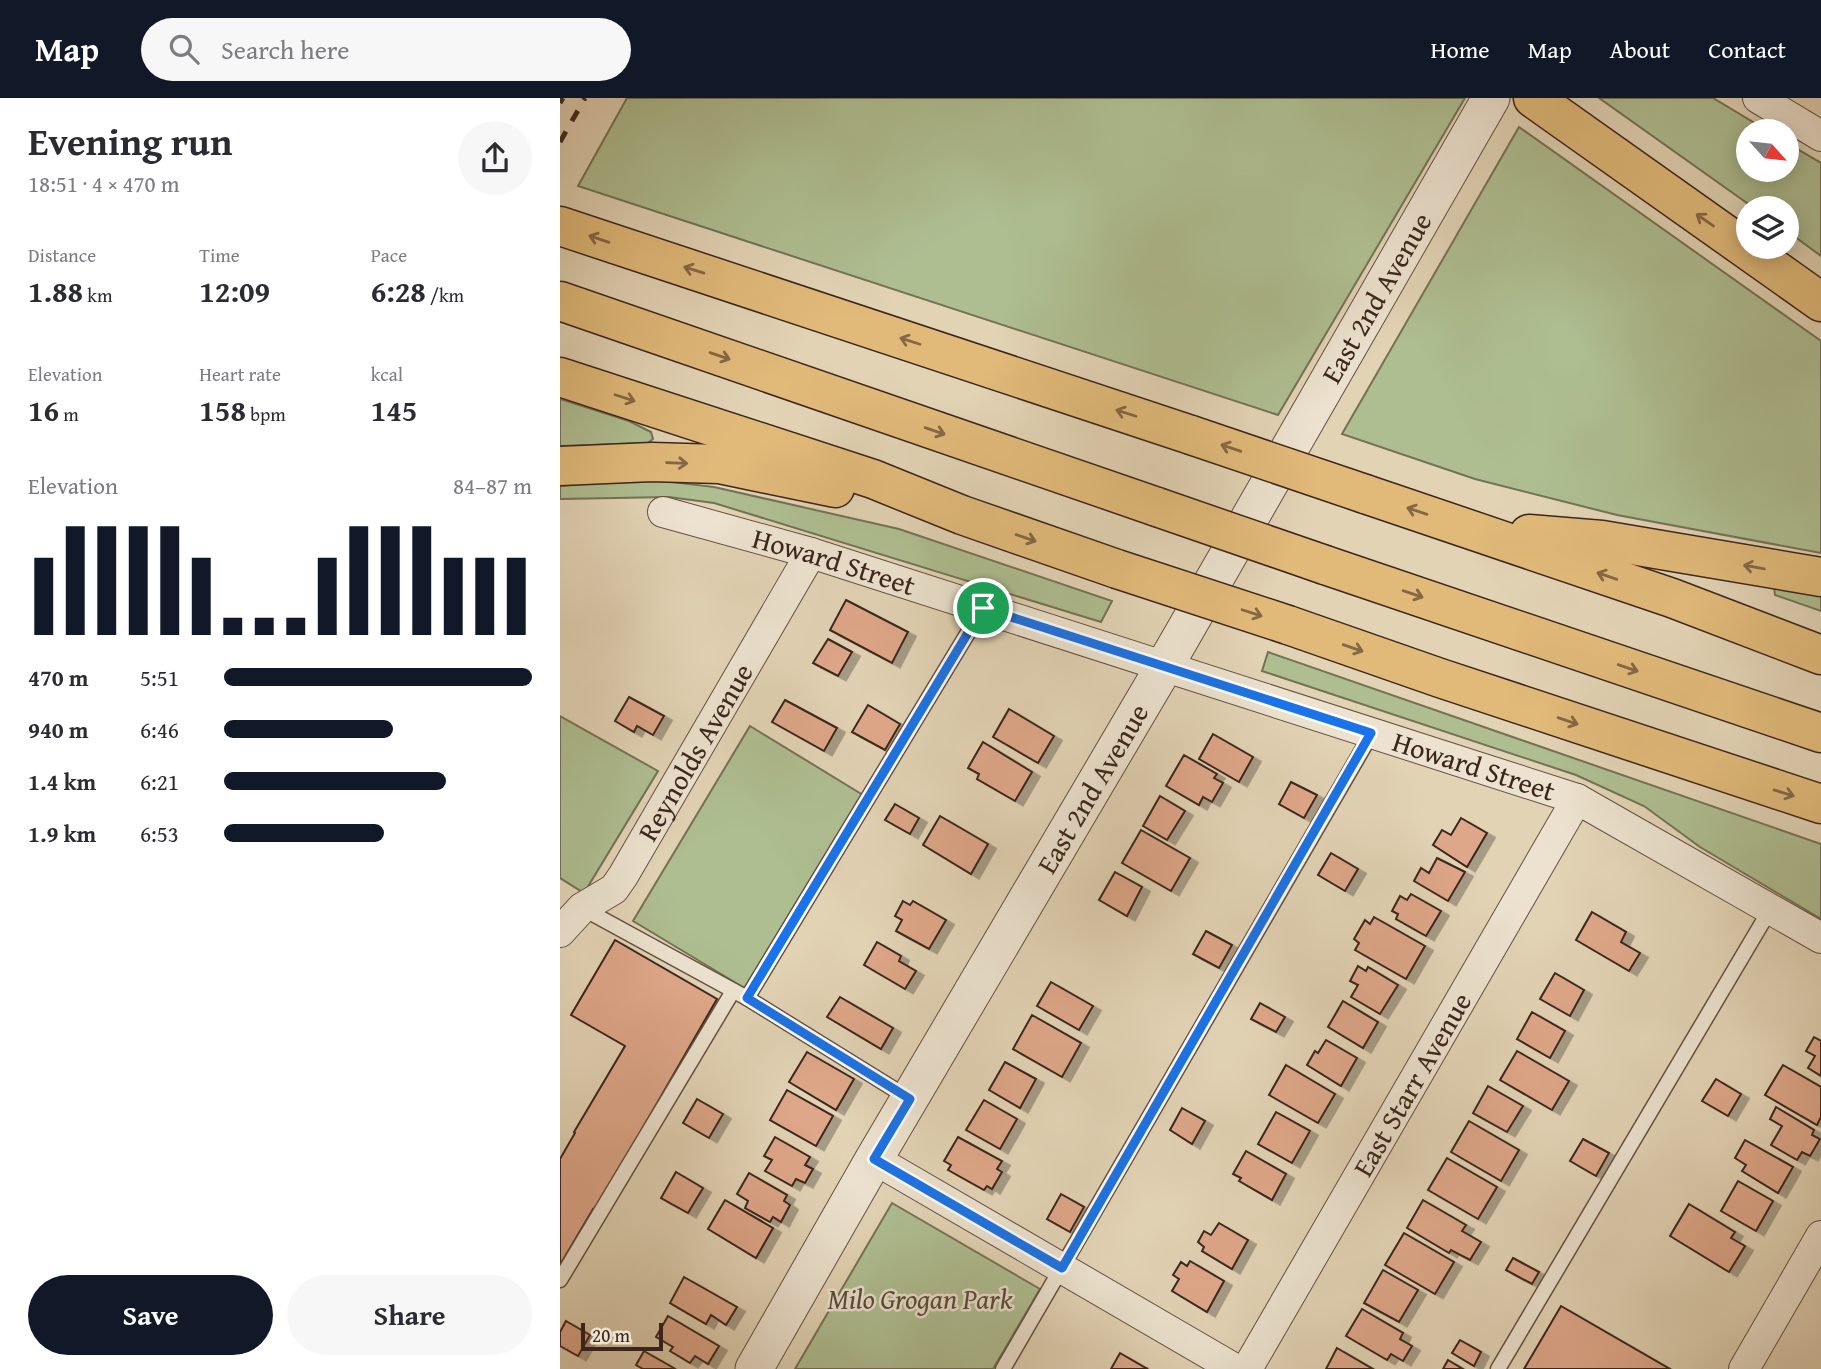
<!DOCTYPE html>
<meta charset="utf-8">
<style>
body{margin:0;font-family:"Gentium Book Plus",serif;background:#f7f7f7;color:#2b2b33;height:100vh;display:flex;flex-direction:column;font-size:26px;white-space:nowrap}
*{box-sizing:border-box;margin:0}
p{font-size:23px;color:#7c7c81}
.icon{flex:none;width:38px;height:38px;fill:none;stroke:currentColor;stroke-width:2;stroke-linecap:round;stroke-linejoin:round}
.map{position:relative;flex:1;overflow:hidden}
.panel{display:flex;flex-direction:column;background:#fff;width:560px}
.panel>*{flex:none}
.needle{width:46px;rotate:117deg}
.controls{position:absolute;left:1176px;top:21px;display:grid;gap:14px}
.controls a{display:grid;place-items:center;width:63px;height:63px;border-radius:50%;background:#fff;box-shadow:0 4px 18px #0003;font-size:35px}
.scale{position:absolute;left:21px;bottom:18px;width:82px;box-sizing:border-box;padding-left:7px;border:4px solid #3b251c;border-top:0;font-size:19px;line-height:24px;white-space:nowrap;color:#3b251c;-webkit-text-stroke:5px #ece2cf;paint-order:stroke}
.pin{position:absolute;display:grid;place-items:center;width:60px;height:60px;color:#fff;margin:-30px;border:4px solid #fff;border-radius:50%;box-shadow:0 2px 7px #0007}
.round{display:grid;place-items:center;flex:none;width:74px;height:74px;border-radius:37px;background:#f7f7f7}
.summary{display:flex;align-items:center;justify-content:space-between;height:119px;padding:0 28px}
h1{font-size:38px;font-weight:600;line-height:52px}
.metrics{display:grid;grid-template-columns:repeat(3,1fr);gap:10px;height:119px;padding:7px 28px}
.metrics div{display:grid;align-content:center}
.metrics b{font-size:30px;font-weight:600}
.metrics small{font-size:19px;font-weight:400}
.metrics p{font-size:19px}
.chart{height:196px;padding:14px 28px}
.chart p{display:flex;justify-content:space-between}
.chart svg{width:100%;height:126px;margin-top:7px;stroke:#111827;stroke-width:6}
.button{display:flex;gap:14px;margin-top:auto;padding:14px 28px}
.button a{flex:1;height:80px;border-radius:42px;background:#111827;color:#fff;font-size:28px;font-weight:600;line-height:80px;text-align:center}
.button a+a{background:#f7f7f7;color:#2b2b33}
ul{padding:0 28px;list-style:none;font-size:23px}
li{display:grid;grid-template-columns:112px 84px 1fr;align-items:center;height:52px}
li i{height:18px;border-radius:9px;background:#111827}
header{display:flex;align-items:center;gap:42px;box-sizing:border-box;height:98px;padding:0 35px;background:#111827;color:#fff}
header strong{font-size:33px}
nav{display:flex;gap:38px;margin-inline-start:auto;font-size:24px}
.search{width:490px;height:63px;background:#f7f7f7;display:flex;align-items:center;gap:18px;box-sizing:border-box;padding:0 24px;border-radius:38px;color:#7c7c81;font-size:26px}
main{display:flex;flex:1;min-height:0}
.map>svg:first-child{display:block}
</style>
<header>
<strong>Map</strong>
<div class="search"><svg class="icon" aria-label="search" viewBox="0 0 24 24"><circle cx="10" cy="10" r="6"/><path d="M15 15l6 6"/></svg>Search here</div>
<nav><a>Home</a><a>Map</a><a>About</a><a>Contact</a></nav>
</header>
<main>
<section class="panel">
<div class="summary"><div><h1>Evening run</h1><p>18:51 · 4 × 470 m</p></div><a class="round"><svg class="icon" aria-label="share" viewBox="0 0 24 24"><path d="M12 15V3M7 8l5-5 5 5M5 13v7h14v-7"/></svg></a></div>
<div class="metrics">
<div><p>Distance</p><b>1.88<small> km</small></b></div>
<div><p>Time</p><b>12:09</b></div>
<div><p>Pace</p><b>6:28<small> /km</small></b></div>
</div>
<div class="metrics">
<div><p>Elevation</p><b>16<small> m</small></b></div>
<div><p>Heart rate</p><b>158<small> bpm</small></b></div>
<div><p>kcal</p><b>145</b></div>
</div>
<div class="chart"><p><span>Elevation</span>84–87 m</p>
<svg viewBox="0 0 160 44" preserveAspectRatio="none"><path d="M5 44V17M15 44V6M25 44V6M35 44V6M45 44V6M55 44V17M65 44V38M75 44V38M85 44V38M95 44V17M105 44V6M115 44V6M125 44V6M135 44V17M145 44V17M155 44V17"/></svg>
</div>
<ul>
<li><b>470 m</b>5:51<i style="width:100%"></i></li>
<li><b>940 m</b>6:46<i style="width:55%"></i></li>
<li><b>1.4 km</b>6:21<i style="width:72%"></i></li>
<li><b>1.9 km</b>6:53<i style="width:52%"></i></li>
</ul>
<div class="button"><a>Save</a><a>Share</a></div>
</section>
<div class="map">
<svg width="1261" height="1271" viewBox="0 0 1261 1271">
<defs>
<filter id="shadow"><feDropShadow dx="8" dy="4.5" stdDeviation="0" flood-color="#0004"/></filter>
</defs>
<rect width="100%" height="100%" fill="#e2d3b5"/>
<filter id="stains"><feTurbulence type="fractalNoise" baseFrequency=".00286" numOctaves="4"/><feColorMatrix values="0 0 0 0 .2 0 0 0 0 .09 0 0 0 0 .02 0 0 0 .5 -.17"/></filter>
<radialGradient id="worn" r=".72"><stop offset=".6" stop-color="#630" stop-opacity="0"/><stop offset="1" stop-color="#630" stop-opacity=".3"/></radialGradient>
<g fill="#aebe91" stroke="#747256" stroke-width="2">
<path d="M67 0H905L718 317 18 88Z"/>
<path d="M1039 0H1153L1208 33H1188V72H1227V45L1261 65V158L1227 133V110H1194Z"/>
<path d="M959 29 1261 243V455L1057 417 915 381 782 336Z"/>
<path d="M0 301 69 323 91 334 93 341 88 345 0 348Z"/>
<path d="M86 381 154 389 339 431 552 503 541 524 154 405 109 399 0 401V388Z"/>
<path d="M1214 488 1261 494V513L1215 497Z"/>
<path d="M708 554 1261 746V821L1140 749 1084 708 1016 677 702 573Z"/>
<path d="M0 618 98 673 24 795 0 780Z"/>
<path d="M190 628 303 697 186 891 73 823Z"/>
<path d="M332 1105 480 1191 433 1271H235Z"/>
</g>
<g fill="#dea789" stroke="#3b251c" stroke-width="2" filter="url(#shadow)">
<path d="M286 502 348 534 332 565 270 532Z"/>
<path d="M268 541 292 554 278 578 253 565Z"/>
<path d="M69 599 104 618 93 637 77 628 74 634 55 623Z"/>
<path d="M225 602 277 630 264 653 212 624Z"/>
<path d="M308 607 340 626 325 652 292 634Z"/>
<path d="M449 611 494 638 478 665 433 639Z"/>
<path d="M653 636 693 659 679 684 639 661Z"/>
<path d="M423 644 472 674 455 703 417 681 419 676 408 670Z"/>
<path d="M624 657 657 676 654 680 663 685 652 704 643 699 639 707 606 688Z"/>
<path d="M731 684 757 697 744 720 719 706Z"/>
<path d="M600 698 625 713 607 742 583 728Z"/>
<path d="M335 706 359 720 350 736 325 722Z"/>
<path d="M380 718 428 746 411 776 363 747Z"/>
<path d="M901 720 927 735 907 769 873 747 882 732 891 737Z"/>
<path d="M581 732 630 760 611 793 562 765Z"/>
<path d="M771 755 798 771 785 793 758 777Z"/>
<path d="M877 760 905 774 888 803 854 783 861 770 869 775Z"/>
<path d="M555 774 582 789 567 818 539 802Z"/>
<path d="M851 796 881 813 866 838 836 821 838 816 832 813 840 798 847 802Z"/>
<path d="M343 803 350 807 353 803 386 822 369 851 336 833 342 822 335 818Z"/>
<path d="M1032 814 1066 834 1061 844 1080 855 1069 873 1016 842Z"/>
<path d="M814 819 865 848 846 881 795 852 799 845 794 841 805 822 810 826Z"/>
<path d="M646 833 672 847 659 870 633 856Z"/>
<path d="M55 842 157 901 35 1113 33 1111 0 1167V1061L15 1035 14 1034 65 948 11 917Z"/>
<path d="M317 844 341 858 339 863 356 873 345 891 304 867Z"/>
<path d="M798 868 806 873 808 869 838 887 820 916 791 899 798 887 790 883Z"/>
<path d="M995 875 1024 892 1010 918 980 901Z"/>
<path d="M491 884 533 908 519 932 477 908Z"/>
<path d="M280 899 333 930 321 951 267 919Z"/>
<path d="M783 903 818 924 803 950 768 929Z"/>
<path d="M700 905 725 919 716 934 691 921Z"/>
<path d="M972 914 1005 933 990 960 957 941Z"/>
<path d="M472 917 521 945 502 979 453 951Z"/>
<path d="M1254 939 1261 943V978L1248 970 1255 958 1246 953Z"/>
<path d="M766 942 797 960 781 988 747 967 755 953 758 955Z"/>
<path d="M957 953 1009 983 992 1012 940 982Z"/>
<path d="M247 954 294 981 276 1012 229 984Z"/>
<path d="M445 964 476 981 460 1010 429 992Z"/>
<path d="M726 967 775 996 758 1025 709 997Z"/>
<path d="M1223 967 1261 989V1019L1257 1027 1205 997Z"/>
<path d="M1156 981 1181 996 1168 1018 1142 1003Z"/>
<path d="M928 988 963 1008 947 1034 913 1015Z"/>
<path d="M227 992 273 1018 256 1048 210 1022Z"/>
<path d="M137 1001 163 1016 149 1040 123 1025Z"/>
<path d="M424 1002 457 1021 440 1051 406 1032Z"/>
<path d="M1216 1009 1254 1032 1252 1037 1260 1041 1250 1058 1242 1054 1237 1062 1211 1047 1222 1028 1210 1021Z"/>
<path d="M622 1010 645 1023 632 1046 610 1032Z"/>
<path d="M716 1014 750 1033 732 1065 698 1046Z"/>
<path d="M909 1023 959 1052 941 1083 891 1054Z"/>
<path d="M215 1039 250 1059 245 1067 253 1071 245 1085 236 1081 232 1088 205 1073 212 1062 204 1058Z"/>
<path d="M398 1039 442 1063 437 1071 442 1074 432 1091 427 1088 424 1092 388 1072 391 1067 384 1063Z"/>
<path d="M1023 1041 1049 1055 1036 1078 1010 1063Z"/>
<path d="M1185 1042 1233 1069 1218 1095 1182 1073 1186 1067 1175 1060Z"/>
<path d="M686 1053 726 1076 712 1102 679 1083 681 1080 673 1076Z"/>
<path d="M887 1060 937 1089 918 1121 868 1092Z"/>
<path d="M116 1074 143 1090 128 1115 101 1100Z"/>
<path d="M189 1075 227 1097 224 1103 230 1107 221 1124 213 1119 210 1124 185 1110 188 1103 177 1096Z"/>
<path d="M1178 1083 1213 1103 1196 1133 1161 1113Z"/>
<path d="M501 1096 524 1109 510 1134 487 1121Z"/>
<path d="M165 1102 213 1130 196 1160 148 1131Z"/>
<path d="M863 1102 906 1127 902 1133 921 1144 910 1162 891 1152 889 1155 847 1130Z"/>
<path d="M1129 1106 1175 1134 1171 1140 1185 1148 1169 1174 1110 1138Z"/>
<path d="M659 1125 688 1142 672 1171 642 1153 644 1149 638 1144 644 1133 651 1137Z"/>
<path d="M844 1135 894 1164 875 1196 825 1167Z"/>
<path d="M953 1160 979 1174 972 1186 946 1172Z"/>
<path d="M630 1163 664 1183 647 1214 612 1193 619 1181 613 1177 621 1164 627 1168Z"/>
<path d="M823 1172 858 1192 839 1224 804 1205Z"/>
<path d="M124 1179 177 1209 166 1227 151 1217 146 1226 110 1205Z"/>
<path d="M1001 1208 1110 1271H964Z"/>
<path d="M802 1211 843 1235 840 1241 852 1248 843 1263 831 1256 827 1262 786 1238Z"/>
<path d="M108 1218 159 1248 148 1266 135 1258 130 1265 110 1253 113 1249 96 1239Z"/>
<path d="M6 1223 30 1237 18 1258 0 1248V1234Z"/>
<path d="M900 1242 921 1254 914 1268 892 1255Z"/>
<path d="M777 1250 813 1271H766Z"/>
<path d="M84 1253 112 1269 115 1271H83L76 1267Z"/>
<path d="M560 1255 586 1270 588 1271H551Z"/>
<path d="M888 1262 903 1271H883Z"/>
</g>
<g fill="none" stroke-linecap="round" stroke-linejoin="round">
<g stroke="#655042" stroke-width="17">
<g id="service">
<path d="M22 810 187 900 350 1001"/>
<path d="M187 900 423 510"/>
<path d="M0 1182 173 893"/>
<path d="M443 1271 812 635"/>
<path d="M938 1271 1211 810"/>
</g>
</g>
<g stroke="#655042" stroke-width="32">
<g id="minor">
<path d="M1198 0 1261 38"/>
<path id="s1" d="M103 414 251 455 1017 701 1261 840"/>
<path id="s2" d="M0 834 22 810 54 791 63 778 251 455"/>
<path d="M314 1061 675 1271"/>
<path id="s3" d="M687 1271 1017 701"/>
<path d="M1184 1271 1261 1138"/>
</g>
</g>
<g stroke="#655042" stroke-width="39">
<g id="tertiary">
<path id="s4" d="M194 1271 314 1061 604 569 931 0"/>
</g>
</g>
<g stroke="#3b251c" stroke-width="41">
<g id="motorway">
<path d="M973 0 1261 204"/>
<path d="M0 128 631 337"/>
<path d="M0 203 597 409"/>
<path d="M0 279 313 381 402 417 557 471"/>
<path d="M0 368 92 364 159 366 275 390"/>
<path d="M805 396 1112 500 1261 557"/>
<path d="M969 436 1042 442 1261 479"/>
<path d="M765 467 1261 635"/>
<path d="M728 527 880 580 1261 706"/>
</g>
</g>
<use href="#service" stroke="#ece2cf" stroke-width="14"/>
<use href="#minor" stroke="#ece2cf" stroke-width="30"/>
<use href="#tertiary" stroke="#ece2cf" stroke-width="37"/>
<use href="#motorway" stroke="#e1ba7a" stroke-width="38"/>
<g stroke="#3b251c" stroke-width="5" stroke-dasharray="12 12" stroke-linecap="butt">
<path d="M0 5 3 0"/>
<path d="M0 44 25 0"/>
</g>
<g stroke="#3b251c" stroke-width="41" stroke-linecap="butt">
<g id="motorway-bridge">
<path d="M631 337 805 396"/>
<path d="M597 409 765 467"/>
<path d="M557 471 728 527"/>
</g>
</g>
<use href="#motorway-bridge" stroke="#e1ba7a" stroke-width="38"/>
</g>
<defs><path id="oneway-shaft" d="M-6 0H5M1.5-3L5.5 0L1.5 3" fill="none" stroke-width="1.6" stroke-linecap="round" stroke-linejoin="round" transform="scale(1.75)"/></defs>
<g stroke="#866846">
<use href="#oneway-shaft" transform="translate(1145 122) rotate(-145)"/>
<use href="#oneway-shaft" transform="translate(39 141) rotate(-161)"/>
<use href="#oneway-shaft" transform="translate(134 172) rotate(-163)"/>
<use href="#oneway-shaft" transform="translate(350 243) rotate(-162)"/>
<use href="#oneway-shaft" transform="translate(160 258) rotate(19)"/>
<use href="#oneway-shaft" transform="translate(65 300) rotate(18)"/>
<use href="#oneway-shaft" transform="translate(566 315) rotate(-162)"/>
<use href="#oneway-shaft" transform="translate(375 333) rotate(19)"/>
<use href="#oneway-shaft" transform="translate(671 350) rotate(-161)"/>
<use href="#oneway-shaft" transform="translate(117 365) rotate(2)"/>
<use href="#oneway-shaft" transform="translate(857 413) rotate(-161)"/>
<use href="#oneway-shaft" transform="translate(466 440) rotate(19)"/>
<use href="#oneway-shaft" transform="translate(1194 469) rotate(-170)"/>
<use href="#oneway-shaft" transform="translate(1047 478) rotate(-161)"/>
<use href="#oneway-shaft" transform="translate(853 496) rotate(19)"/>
<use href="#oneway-shaft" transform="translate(692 515) rotate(18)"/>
<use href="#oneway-shaft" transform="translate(793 550) rotate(19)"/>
<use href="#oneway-shaft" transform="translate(1068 570) rotate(19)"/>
<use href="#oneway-shaft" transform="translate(1008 623) rotate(19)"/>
<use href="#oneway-shaft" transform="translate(1224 695) rotate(17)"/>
</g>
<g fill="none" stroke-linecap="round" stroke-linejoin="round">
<g stroke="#fff" stroke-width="14">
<path id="route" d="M423 510 811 635 502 1170 314 1061 350 1001 187 900Z"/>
</g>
<use href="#route" stroke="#1a73e8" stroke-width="9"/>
</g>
<g text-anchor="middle" stroke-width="5" stroke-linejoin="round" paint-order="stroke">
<g font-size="28" fill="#3b251c" stroke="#ece2cf">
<text dy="10" stroke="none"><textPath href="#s4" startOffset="1239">East 2nd Avenue</textPath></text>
<text dy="10" stroke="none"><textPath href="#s1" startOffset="178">Howard Street</textPath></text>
<text dy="10" stroke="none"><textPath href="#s2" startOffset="229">Reynolds Avenue</textPath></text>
<text dy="10" stroke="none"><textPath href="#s1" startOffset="850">Howard Street</textPath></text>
<text dy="10" stroke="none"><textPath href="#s4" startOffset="672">East 2nd Avenue</textPath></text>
<text dy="10" stroke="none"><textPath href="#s3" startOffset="329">East Starr Avenue</textPath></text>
</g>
<g font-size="28" font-style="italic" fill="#584b39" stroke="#ece2cf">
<text x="360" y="1211">Milo Grogan Park</text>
</g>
</g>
<rect width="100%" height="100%" filter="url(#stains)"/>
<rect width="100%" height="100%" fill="url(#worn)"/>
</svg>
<div class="controls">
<a><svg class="needle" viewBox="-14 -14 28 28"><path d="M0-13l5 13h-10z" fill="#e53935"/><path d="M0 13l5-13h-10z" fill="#7c7c81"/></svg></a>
<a><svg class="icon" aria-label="layers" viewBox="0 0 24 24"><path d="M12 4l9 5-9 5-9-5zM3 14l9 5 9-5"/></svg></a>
</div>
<div class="scale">20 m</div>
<div class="pin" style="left:423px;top:510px;background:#1e9e55"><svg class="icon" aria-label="arrive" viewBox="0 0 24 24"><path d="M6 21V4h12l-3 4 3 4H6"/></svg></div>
</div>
</main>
